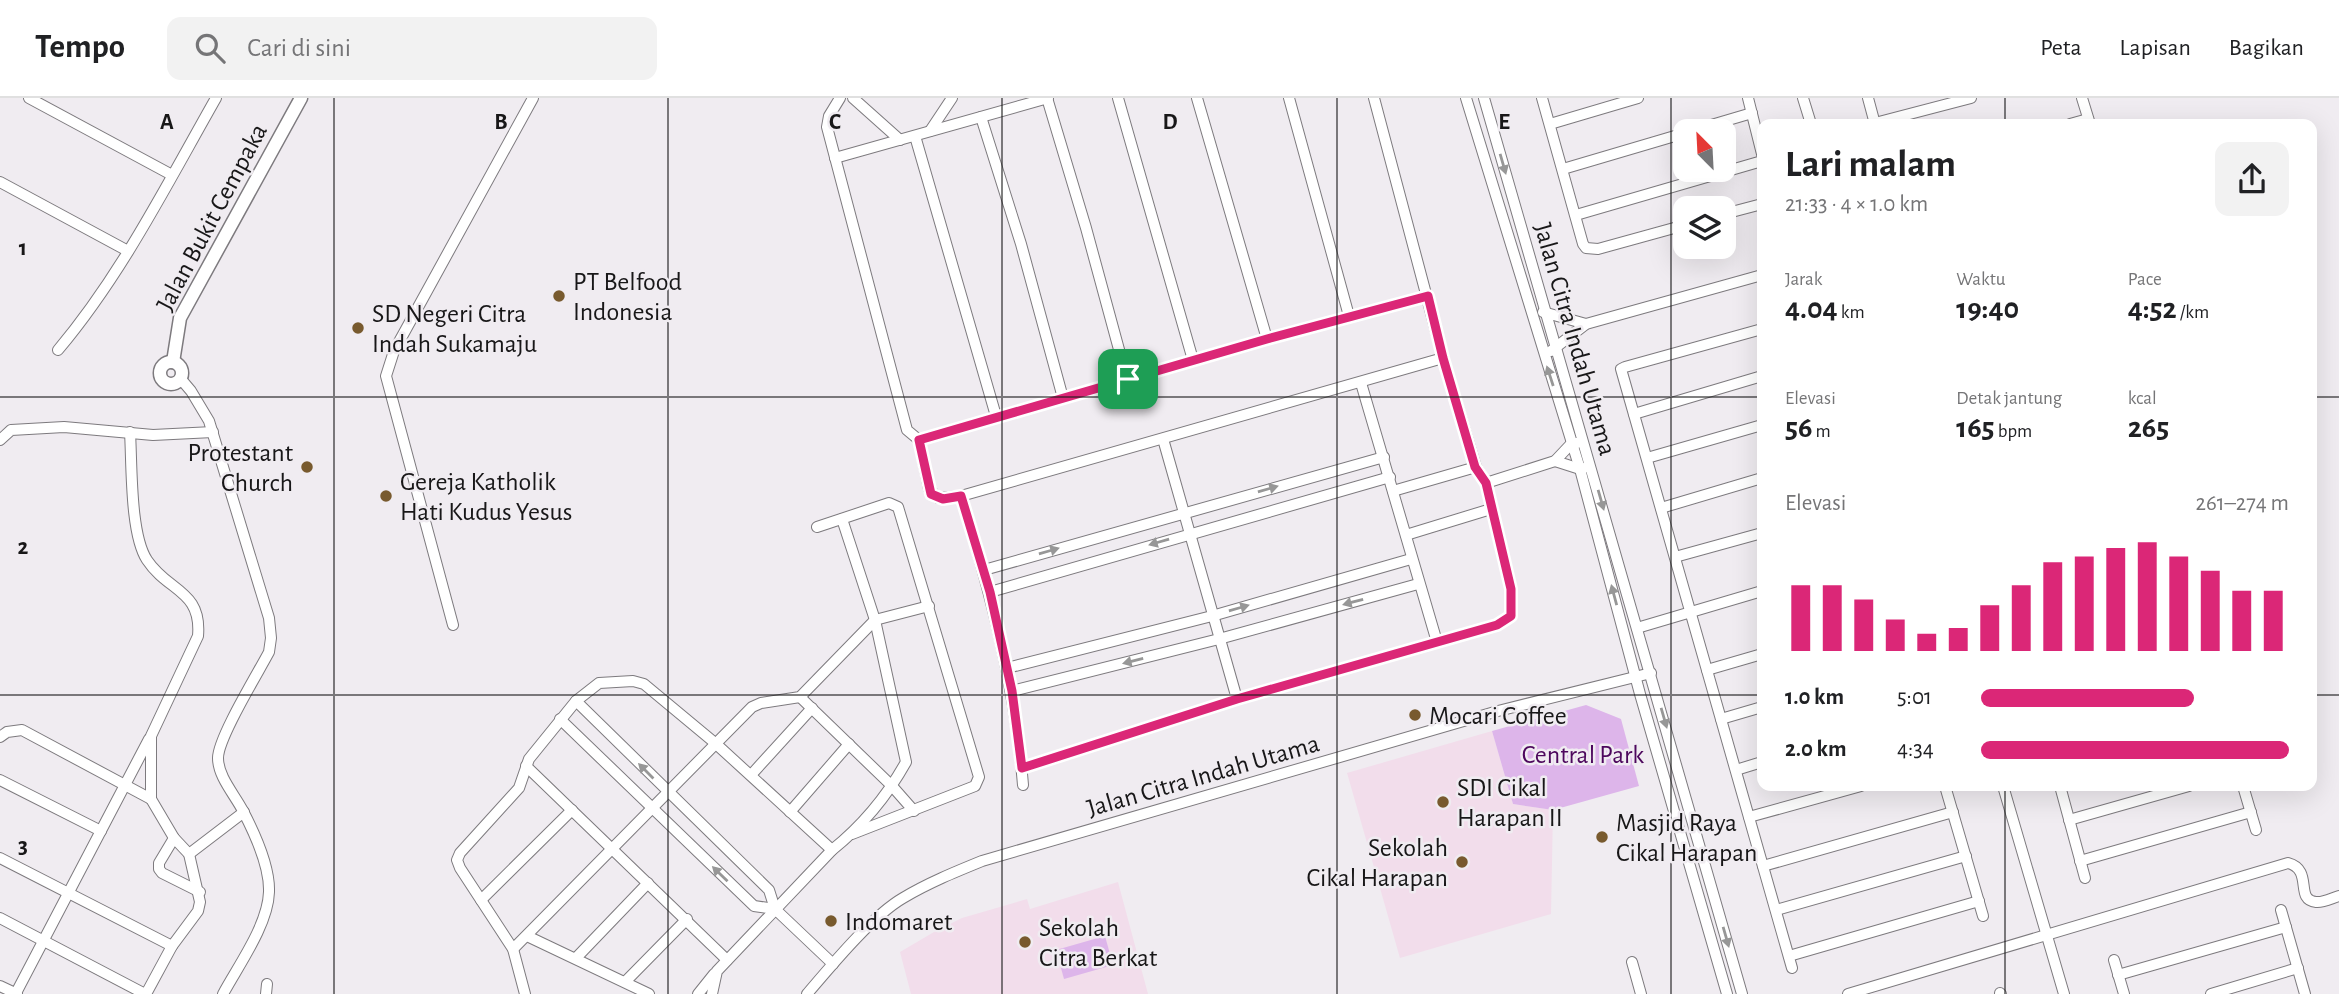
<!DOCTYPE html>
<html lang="id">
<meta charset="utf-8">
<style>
body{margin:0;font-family:"Alegreya Sans",sans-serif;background:#f2f2f2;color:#202124;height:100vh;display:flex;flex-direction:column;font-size:26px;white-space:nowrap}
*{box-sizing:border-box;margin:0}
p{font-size:23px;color:#757577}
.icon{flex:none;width:38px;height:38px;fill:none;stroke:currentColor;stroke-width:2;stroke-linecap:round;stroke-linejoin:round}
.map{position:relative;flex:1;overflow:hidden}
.side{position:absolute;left:1757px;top:21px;width:560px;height:672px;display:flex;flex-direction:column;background:#fff;border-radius:14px;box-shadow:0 7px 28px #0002}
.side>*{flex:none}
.needle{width:46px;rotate:336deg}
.tools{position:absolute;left:1673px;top:21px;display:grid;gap:14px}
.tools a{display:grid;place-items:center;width:63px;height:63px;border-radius:14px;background:#fff;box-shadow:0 7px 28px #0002;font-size:35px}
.pin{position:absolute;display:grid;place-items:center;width:60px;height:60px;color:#fff;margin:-30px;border-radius:14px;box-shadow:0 4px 10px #0006}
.round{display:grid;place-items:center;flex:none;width:74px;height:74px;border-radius:14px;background:#f2f2f2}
.overview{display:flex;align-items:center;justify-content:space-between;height:119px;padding:0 28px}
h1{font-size:38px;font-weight:700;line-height:52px}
.figures{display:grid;grid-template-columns:repeat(3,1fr);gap:10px;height:119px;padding:7px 28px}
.figures div{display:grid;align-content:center}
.figures b{font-size:30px;font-weight:700}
.figures small{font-size:19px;font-weight:400}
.figures p{font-size:19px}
.chart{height:196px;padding:14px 28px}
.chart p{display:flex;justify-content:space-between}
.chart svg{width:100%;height:126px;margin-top:7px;stroke:#db2777;stroke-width:6}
ul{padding:0 28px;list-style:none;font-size:23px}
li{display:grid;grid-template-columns:112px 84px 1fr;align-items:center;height:52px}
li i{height:18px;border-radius:9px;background:#db2777}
header{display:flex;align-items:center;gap:42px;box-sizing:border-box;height:98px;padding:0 35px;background:#fff;border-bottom:2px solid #e0e0e0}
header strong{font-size:33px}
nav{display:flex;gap:38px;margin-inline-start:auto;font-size:24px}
.search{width:490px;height:63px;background:#f2f2f2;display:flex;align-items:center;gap:18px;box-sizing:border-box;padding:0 24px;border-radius:14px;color:#757577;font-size:26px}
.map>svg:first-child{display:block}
</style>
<header>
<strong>Tempo</strong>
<div class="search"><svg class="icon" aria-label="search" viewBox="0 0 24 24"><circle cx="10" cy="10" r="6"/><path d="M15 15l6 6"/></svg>Cari di sini</div>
<nav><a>Peta</a><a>Lapisan</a><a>Bagikan</a></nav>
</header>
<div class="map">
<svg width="2339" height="896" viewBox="0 0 2339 896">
<rect width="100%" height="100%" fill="#f0ecf1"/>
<g fill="#f2ddeb">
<path d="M1492 633 1513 706 1553 712 1551 816 1400 860 1347 675Z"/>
<path d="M1118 784 1148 896H911L900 854 934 834 962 820 1027 801 1030 811Z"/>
</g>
<g fill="#ddb5ea">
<path d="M1586 607 1621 621 1639 688 1553 712 1513 706 1492 633Z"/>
<path d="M1105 838 1113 867 1064 881 1056 852Z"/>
</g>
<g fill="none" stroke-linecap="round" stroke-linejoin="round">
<g stroke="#7d7a7e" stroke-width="12">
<g id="minor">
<path d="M29 0 172 77"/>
<path d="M840 0 829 18 827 29 907 332 919 342 929 391 938 400 961 398 1443 260"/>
<path d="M853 0 900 42"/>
<path d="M1047 0 1086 130 1127 281"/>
<path d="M1118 0 1193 262"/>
<path d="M1197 0 1267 241"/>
<path d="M1289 0 1349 218"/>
<path d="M1466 0 1580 371 1640 596 1727 896"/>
<path d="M1484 0 1742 896"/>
<path d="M1542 0 1583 146 1586 150 1598 151 1685 127"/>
<path d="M1748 0 1762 56"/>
<path d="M1803 0 1811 26"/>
<path d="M1868 0 1875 26"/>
<path d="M2082 0 2090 26"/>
<path d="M981 19 1021 146 1063 300"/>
<path d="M1875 25 1971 0"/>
<path d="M1550 26 1638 0"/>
<path d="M2070 26 2088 21"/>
<path d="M930 33 952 0"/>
<path d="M1691 33 1752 15"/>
<path d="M915 38 996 318"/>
<path d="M835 60 1048 0"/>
<path d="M1563 71 1685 35"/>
<path d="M0 84 128 153"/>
<path d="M1724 116 1762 106"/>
<path d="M1576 117 1762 63"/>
<path d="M1543 214 1586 226"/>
<path d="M1762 231 1625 269 1621 271 1792 870"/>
<path d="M58 252C122 176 167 86 216 0"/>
<path d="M1551 253 1586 226 1762 177"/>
<path d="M180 280 191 293 209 323 269 520 271 540 269 554C258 575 218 640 218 660 218 679 235 697 243 713 255 736 270 768 269 794 268 827 238 868 223 896"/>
<path d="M1361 285 1437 544"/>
<path d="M1634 316 1762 278"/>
<path d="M130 334C132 367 130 436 147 462 168 494 202 492 198 538L151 638V701L174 740 189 756 200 804 198 813 172 848 146 896"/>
<path d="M1163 341 1237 601"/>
<path d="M0 342 11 332 64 329 153 337 213 334"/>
<path d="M919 342 1267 241 1428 198"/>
<path d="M1647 360 1762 327"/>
<path d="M1555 363 1580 371 1584 370"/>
<path d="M1486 385 1555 363 1571 346 1577 345"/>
<path d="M1393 393 1476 369"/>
<path d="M961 398C990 493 1015 588 1023 687"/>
<path d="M1661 410 1762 380"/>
<path d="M817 429 889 405 898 409 979 679 975 688 852 736"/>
<path d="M1406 437 1491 411"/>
<path d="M1675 459 1762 435"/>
<path d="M984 472 1384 359"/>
<path d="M990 494 1390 379"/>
<path d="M453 527 386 278 394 253 533 0"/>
<path d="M1637 530 1762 493"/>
<path d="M1007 570 1212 518 1411 461"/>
<path d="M1707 572 1762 556"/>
<path d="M1012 593 1219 541 1418 486"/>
<path d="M800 599 892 688 914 713"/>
<path d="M576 603 769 792 775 811 833 866"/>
<path d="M560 621 754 808 775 811"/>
<path d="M1721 621 1762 609"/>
<path d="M0 639 7 634 22 632 151 701"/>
<path d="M526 668 727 862"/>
<path d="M1022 670 1237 601 1497 527 1511 518V491L1486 385 1476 369 1443 260 1374 0"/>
<path d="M1736 672 1762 664"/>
<path d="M751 677 812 610"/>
<path d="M0 682 101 733"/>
<path d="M1945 688 1983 818"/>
<path d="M2003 688 2064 896"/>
<path d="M2060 688 2085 780"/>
<path d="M2243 688 2256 732"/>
<path d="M790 714 849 646"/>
<path d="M1749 719 1861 688"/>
<path d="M2069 722 2189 688"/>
<path d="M174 740 159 765V771L162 775 200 794"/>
<path d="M189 756 244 714"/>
<path d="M0 760 172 848"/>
<path d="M2080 763 2251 714"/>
<path d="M1763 768 1953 714"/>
<path d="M481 802 572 712"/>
<path d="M1776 812 1966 758"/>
<path d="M2281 812 2305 896"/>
<path d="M0 820 145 896"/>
<path d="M527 838 649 896"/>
<path d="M513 851 752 609 761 605 800 599 875 522 929 508"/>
<path d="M1789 858 1979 803"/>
<path d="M576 860 648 785"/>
<path d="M2114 862 2124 896"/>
<path d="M1632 864 1641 896"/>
<path d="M2118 877 2286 829"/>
<path d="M625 884 687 821"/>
<path d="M0 888 17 896"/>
<path d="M16 895 149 641"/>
<path d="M2000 895 2001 896"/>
<path d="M266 896 267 886"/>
<path d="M525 896 513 851 460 770 457 762 460 755 519 690 529 661 576 603 599 585 633 583 644 586 715 645 832 752"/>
<path d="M698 896 714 876"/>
<path d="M712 896 717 873 832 752C862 728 887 698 906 664L875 522 842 421"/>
<path d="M807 896C831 868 872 818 903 800 928 785 955 774 982 763L1498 613 1651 575"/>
<path d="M1848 896 2288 765C2314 772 2294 802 2316 804 2323 805 2332 800 2339 798"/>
<path d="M2211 896 2298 870"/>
</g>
</g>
<g stroke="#7d7a7e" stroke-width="15">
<g id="tertiary">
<path d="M173 264 180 220 301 0"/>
<circle cx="171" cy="275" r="11"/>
</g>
</g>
<use href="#minor" stroke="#fff" stroke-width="10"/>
<use href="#tertiary" stroke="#fff" stroke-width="12"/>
</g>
<defs><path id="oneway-solid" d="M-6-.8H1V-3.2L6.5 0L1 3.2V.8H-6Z" transform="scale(1.75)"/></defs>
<g fill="#979797">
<use href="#oneway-solid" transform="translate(1503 66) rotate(74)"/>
<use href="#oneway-solid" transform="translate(1550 278) rotate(-108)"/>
<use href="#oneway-solid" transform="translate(1268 391) rotate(-16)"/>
<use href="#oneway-solid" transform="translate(1601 402) rotate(74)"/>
<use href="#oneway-solid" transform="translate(1159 444) rotate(164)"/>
<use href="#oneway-solid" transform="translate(1049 453) rotate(-16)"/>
<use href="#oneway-solid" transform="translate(1614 497) rotate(-105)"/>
<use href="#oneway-solid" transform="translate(1353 504) rotate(165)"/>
<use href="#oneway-solid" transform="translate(1239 510) rotate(-16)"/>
<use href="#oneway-solid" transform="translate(1133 563) rotate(166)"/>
<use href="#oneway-solid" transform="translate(1664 620) rotate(74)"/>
<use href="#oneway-solid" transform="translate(646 673) rotate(-135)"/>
<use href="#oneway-solid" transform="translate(720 776) rotate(-136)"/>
<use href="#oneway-solid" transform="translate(1726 839) rotate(74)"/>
</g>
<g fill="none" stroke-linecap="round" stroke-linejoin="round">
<g stroke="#fff" stroke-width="14">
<path id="route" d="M1428 198 1443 260 1475 369 1486 385 1511 491V518L1497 527 1237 601 1022 670 1012 593 990 494 961 398 943 401 931 396 919 342 1267 241Z"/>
</g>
<use href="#route" stroke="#db2777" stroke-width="9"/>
</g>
<path fill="none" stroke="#181718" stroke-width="2" stroke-opacity="0.55" d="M334 0V896M668 0V896M1002 0V896M1337 0V896M1671 0V896M2005 0V26M0 299H1762M2312 299H2339M0 597H1762M2312 597H2339M2005 688V896"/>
<g fill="#785a2e" stroke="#f0ecf1" stroke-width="2.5">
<circle cx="559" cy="198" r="7"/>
<circle cx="358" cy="230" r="7"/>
<circle cx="307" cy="369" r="7"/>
<circle cx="386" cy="398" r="7"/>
<circle cx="1415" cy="617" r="7"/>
<circle cx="1443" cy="704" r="7"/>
<circle cx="1602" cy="739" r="7"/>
<circle cx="1462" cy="764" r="7"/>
<circle cx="831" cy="823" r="7"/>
<circle cx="1025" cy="844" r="7"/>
</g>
<g text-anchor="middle" stroke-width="5" stroke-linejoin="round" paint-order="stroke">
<g font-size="26" fill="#181718" stroke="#f0ecf1">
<text transform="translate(211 119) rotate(-62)" y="9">Jalan Bukit Cempaka</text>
<text transform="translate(1576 241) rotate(74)" y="9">Jalan Citra Indah Utama</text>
<text transform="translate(1203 677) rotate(-16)" y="9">Jalan Citra Indah Utama</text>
</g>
<g font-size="26" fill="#181718" stroke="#f0ecf1" text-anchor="start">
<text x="573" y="192">PT Belfood<tspan x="573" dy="30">Indonesia</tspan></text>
<text x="372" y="224">SD Negeri Citra<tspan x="372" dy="30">Indah Sukamaju</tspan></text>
<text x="293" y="363" text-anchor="end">Protestant<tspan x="293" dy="30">Church</tspan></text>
<text x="400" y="392">Gereja Katholik<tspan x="400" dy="30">Hati Kudus Yesus</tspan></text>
<text x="1429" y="626">Mocari Coffee</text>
<text x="1457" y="698">SDI Cikal<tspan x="1457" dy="30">Harapan II</tspan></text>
<text x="1616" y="733">Masjid Raya<tspan x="1616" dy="30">Cikal Harapan</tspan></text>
<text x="1448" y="758" text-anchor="end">Sekolah<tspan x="1448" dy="30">Cikal Harapan</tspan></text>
<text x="845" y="832">Indomaret</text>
<text x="1039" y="838">Sekolah<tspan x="1039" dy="30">Citra Berkat</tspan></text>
</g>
<g font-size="26" fill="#4d085d" stroke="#f0ecf1">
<text x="1583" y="665">Central Park</text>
</g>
</g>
<g font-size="23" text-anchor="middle" font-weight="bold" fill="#181718" stroke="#f0ecf1" stroke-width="5" stroke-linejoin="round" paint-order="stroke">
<text x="167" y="31">A</text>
<text x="501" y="31">B</text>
<text x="835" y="31">C</text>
<text x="1170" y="31">D</text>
<text x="1504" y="31">E</text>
<text x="23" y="157">1</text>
<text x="23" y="456">2</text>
<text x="23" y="755">3</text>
</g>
</svg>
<div class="tools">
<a><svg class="needle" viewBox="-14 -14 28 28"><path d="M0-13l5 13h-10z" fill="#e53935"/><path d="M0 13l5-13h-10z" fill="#757577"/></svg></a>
<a><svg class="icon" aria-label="layers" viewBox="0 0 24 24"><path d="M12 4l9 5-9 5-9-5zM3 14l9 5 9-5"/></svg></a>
</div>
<div class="pin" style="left:1128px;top:281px;background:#1e9e55"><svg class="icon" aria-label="arrive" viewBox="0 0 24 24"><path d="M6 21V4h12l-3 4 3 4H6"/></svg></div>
<section class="side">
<div class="overview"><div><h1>Lari malam</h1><p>21:33 · 4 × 1.0 km</p></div><a class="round"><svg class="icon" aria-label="share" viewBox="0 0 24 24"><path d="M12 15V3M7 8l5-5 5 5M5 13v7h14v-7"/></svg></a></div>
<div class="figures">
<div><p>Jarak</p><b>4.04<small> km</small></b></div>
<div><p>Waktu</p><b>19:40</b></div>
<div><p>Pace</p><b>4:52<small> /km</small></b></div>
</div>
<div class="figures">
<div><p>Elevasi</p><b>56<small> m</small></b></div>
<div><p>Detak jantung</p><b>165<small> bpm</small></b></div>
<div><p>kcal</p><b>265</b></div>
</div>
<div class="chart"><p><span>Elevasi</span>261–274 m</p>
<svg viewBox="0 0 160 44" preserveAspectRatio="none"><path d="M5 44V21M15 44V21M25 44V26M35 44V33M45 44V38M55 44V36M65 44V28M75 44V21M85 44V13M95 44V11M105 44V8M115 44V6M125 44V11M135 44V16M145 44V23M155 44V23"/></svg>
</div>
<ul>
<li><b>1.0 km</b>5:01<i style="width:69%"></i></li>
<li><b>2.0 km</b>4:34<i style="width:100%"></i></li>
</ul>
</section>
</div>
